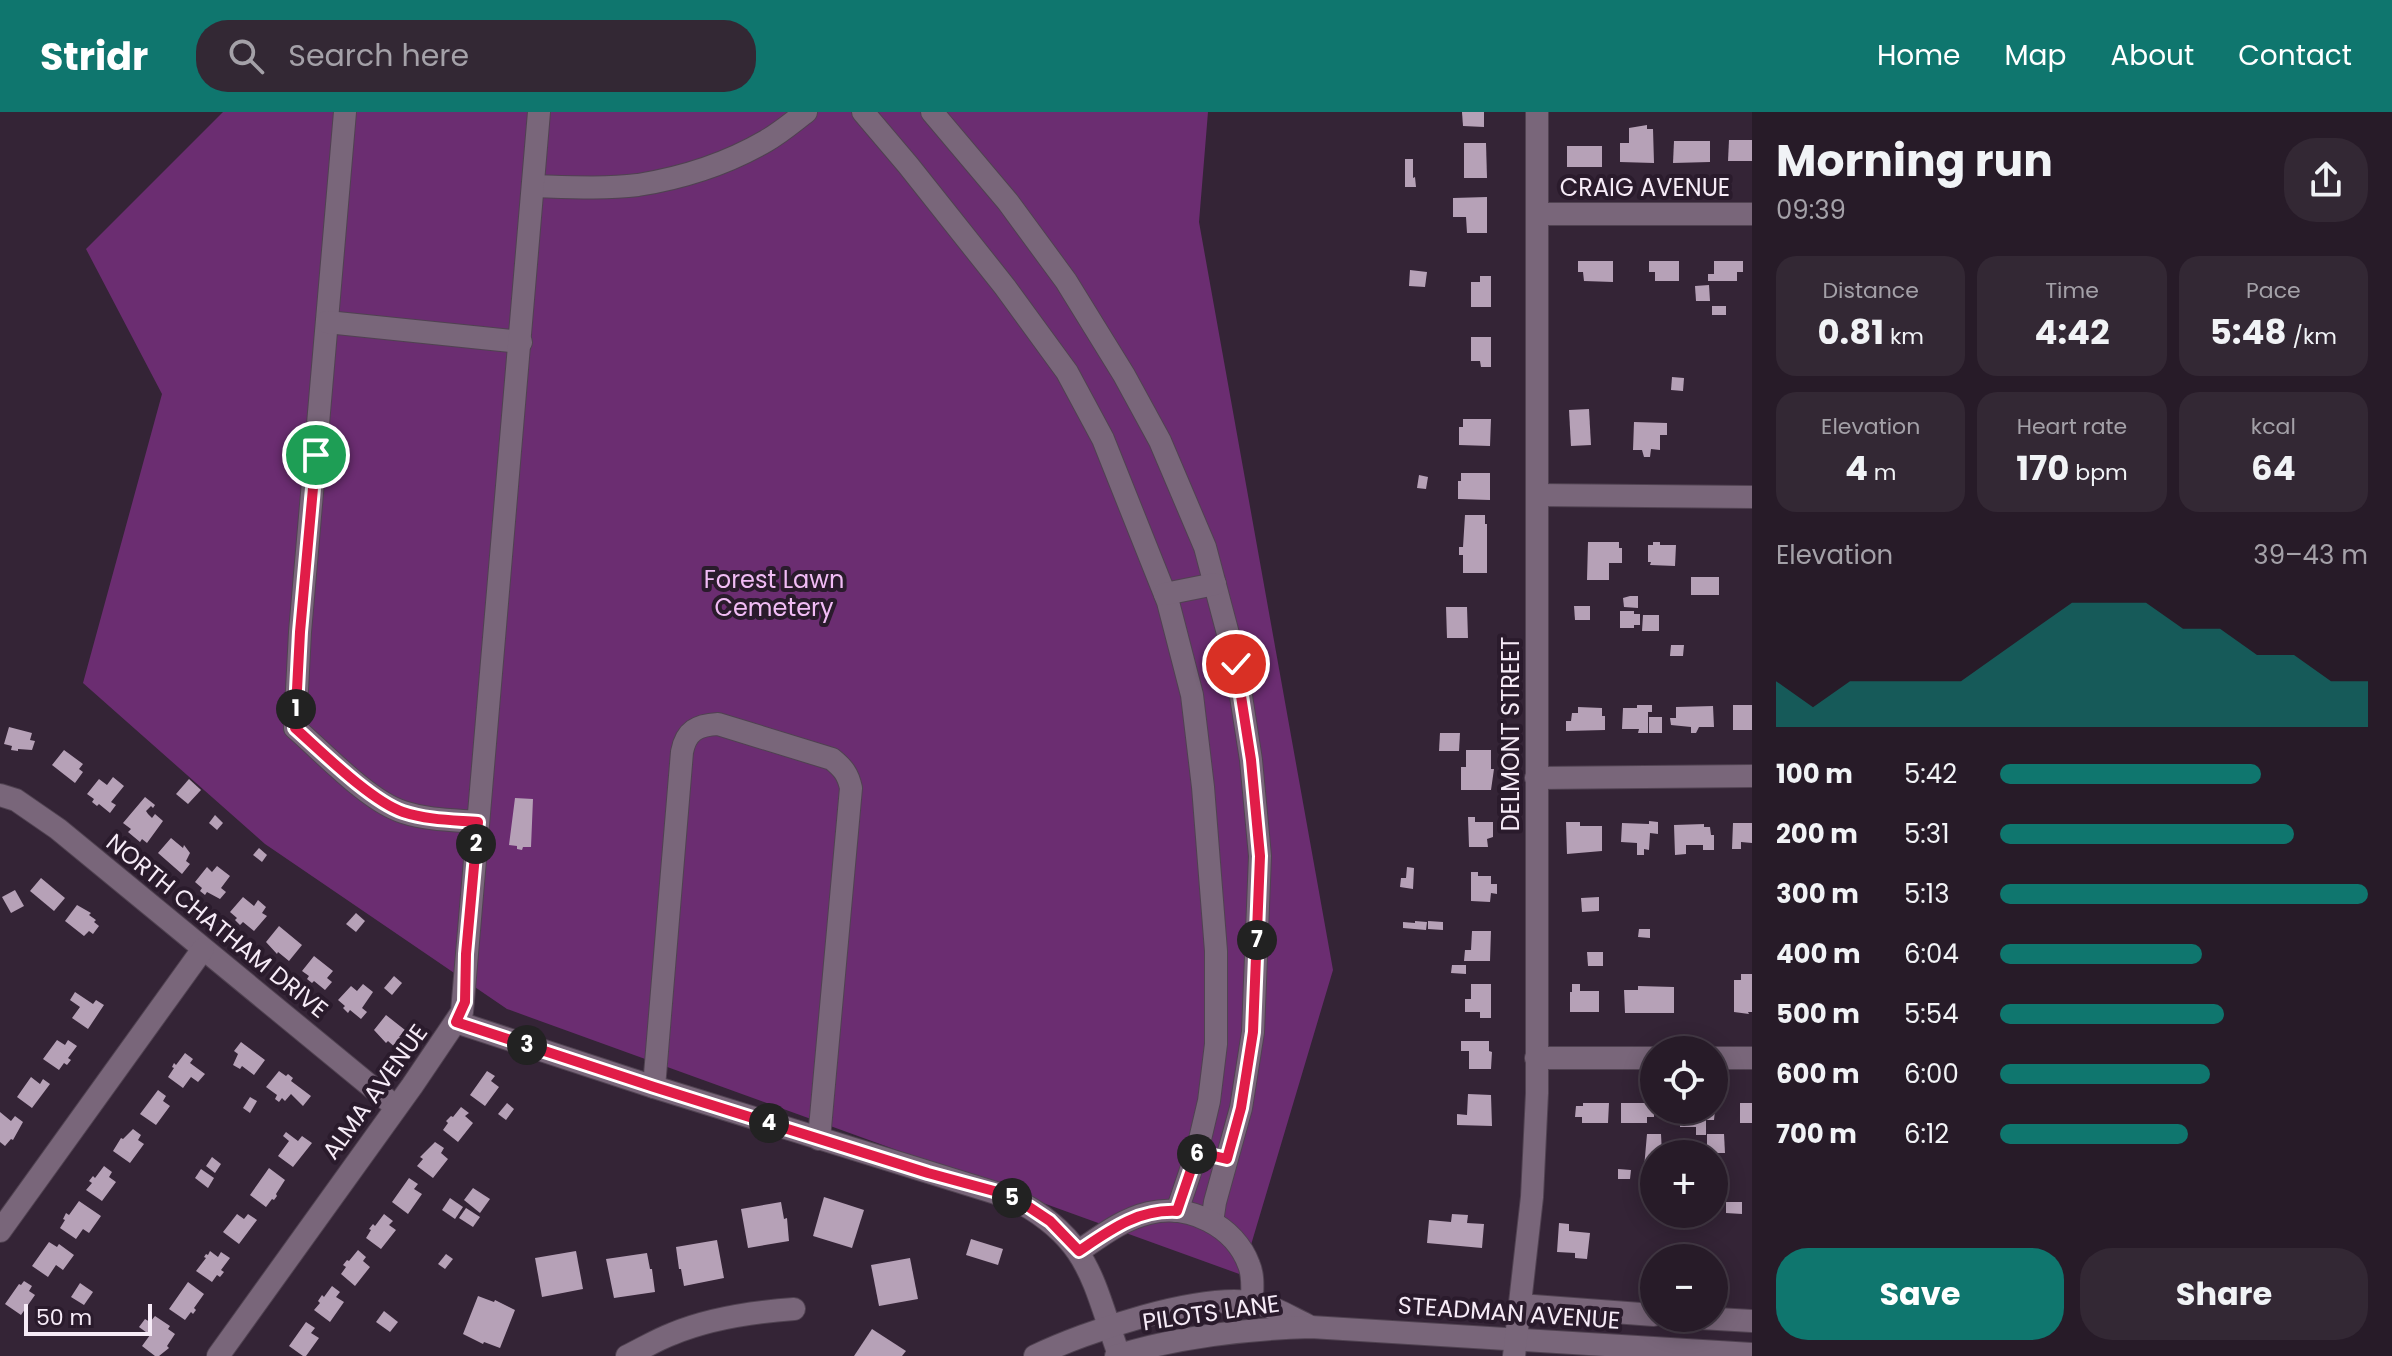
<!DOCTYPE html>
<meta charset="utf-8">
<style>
body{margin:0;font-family:Poppins,sans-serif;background:#332834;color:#f1f3f6;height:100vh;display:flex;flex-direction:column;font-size:30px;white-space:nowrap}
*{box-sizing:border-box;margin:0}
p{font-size:26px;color:#a4a1a8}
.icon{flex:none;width:44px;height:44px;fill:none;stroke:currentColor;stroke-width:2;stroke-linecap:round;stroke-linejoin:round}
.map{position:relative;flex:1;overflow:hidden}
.side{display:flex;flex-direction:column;background:#271b28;width:640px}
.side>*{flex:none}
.controls{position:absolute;left:1640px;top:924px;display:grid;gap:16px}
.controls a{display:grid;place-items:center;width:88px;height:88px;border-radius:50%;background:#271b28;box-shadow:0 4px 20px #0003,0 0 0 2px #433945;font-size:40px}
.scale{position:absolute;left:24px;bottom:20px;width:128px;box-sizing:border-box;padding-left:8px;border:4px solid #f6ebf7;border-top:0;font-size:22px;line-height:28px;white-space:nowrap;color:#f6ebf7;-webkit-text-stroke:6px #2a1b2c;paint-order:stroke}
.pin{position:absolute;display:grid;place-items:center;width:68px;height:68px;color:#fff;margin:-34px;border:4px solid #fff;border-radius:50%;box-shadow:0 2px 8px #0007}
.km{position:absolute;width:40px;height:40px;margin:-20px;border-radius:50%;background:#222;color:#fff;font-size:22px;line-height:40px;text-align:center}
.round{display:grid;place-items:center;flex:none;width:84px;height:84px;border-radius:32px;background:#332834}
.headline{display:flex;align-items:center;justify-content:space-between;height:136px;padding:0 24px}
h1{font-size:44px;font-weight:700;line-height:60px}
.metrics{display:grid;grid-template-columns:repeat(3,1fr);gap:12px;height:136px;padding:8px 24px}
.metrics div{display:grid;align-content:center;border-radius:20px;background:#332834;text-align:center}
.metrics b{font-size:34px;font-weight:700}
.metrics small{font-size:22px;font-weight:400}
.metrics p{font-size:22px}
.chart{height:224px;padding:16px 24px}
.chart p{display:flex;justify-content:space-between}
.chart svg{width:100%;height:144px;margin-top:8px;fill:#0f766e;opacity:.7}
.button{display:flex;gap:16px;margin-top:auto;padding:16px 24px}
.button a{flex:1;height:92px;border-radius:32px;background:#0f766e;color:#fff;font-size:32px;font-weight:700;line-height:92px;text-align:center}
.button a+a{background:#332834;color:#f1f3f6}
ul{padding:0 24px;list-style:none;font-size:26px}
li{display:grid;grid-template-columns:128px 96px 1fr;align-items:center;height:60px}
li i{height:20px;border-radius:10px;background:#0f766e}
header{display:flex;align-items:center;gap:48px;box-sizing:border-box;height:112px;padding:0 40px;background:#0f766e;color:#fff}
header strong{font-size:38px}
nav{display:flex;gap:44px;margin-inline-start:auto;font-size:28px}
.search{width:560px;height:72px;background:#332834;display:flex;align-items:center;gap:20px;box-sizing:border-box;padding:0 28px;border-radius:32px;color:#a4a1a8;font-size:30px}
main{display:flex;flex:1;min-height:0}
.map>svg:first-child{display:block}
</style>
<header>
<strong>Stridr</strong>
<div class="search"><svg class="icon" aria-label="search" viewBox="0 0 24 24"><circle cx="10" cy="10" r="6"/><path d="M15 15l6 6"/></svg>Search here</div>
<nav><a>Home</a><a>Map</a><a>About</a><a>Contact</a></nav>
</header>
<main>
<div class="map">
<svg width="1752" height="1244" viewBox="0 0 1752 1244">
<rect width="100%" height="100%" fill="#342436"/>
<path fill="#6b2d71" d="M223 0H1208L1199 110 1333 858 1242 1163 507 897 265 732 83 571 162 282 86 137Z"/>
<g fill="#b6a1b7">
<path d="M1462 0H1484V15L1463 14Z"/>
<path d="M1647 13V17H1653L1654 51 1620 50V31H1629V16Z"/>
<path d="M1729 28H1752V49H1728Z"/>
<path d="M1674 29H1710V50L1673 51Z"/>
<path d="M1464 31H1486L1487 66H1464Z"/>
<rect x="1567" y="34" width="35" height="21"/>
<path d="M1405 47H1413V66L1415 65 1416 75H1405Z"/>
<path d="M1487 85V121H1467L1466 105H1453V86Z"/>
<path d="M1578 149H1613V170L1584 169 1583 160H1578Z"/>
<path d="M1649 149H1679V169H1655V160H1649Z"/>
<path d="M1714 149H1743V160H1737V169H1708V162H1714Z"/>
<path d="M1410 158 1427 160 1425 175 1409 174Z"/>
<path d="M1480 164H1491V195H1471V170H1480Z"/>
<path d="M1709 173 1710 189H1696L1695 174Z"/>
<rect x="1712" y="194" width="14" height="9"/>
<path d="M1471 225H1491V255H1481L1480 249H1471Z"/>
<path d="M1672 265 1684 266 1683 279 1671 278Z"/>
<path d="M1589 297 1591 333 1571 334 1569 298Z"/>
<path d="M1463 307H1491L1490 334 1459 333V315H1463Z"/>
<path d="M1634 310 1667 311V323H1660V338L1651 337 1650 345H1644L1642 338H1633Z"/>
<path d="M1461 361H1490V388L1458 387V369H1461Z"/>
<path d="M1419 363 1428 365 1426 377 1417 376Z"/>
<path d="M1465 403H1485V412H1487V461H1463V443H1459V435H1463Z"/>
<path d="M1588 430H1619V436H1622V451H1609V468H1587Z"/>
<path d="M1653 430H1660V433H1676L1675 454 1650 453 1651 450H1648V433H1653Z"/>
<rect x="1691" y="465" width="28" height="18"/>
<path d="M1630 484H1638V496L1624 495 1623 486Z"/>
<path d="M1574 494H1590V508H1575Z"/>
<path d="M1446 495H1467L1468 526H1447Z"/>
<path d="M1620 499H1634V502H1640V513H1634V516H1620Z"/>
<path d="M1643 503H1659V519H1642Z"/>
<path d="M1671 533H1684L1683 544H1670Z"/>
<path d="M1637 593H1652V600H1648V621H1638L1639 617H1622L1623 596H1637Z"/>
<rect x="1733" y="593" width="19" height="25"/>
<path d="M1713 594 1714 615H1699L1696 621H1691V615L1671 613 1670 606H1676V595Z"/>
<path d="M1578 595 1602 596V604H1605V618L1566 619V609H1571L1572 601H1578Z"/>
<rect x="1649" y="605" width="13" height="16"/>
<path d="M9 615 32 621 30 628 35 629 32 638 18 637V639L11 638 12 634 4 632Z"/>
<path d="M1440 621H1460L1459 639H1439Z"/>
<path d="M64 638 83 652 79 657 83 660 75 671 52 653Z"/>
<path d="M1466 638H1491V657H1494L1491 678H1461V655H1466Z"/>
<path d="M113 665 124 674 111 690 116 693 110 701 99 692 97 694 92 690 94 687 87 682 99 667 107 673Z"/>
<path d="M189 667 201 678 188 692 176 682Z"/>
<path d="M145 685 155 693 153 696 151 694 146 699 148 702 152 706 155 702 163 709 147 731 142 727 140 730 128 720 131 717 123 711Z"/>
<path d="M515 686 533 687 531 735H523L522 738 517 737V734L509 733Z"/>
<path d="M215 703 223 711 217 718 209 711Z"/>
<path d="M1468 705H1475V710H1493V725L1487 727 1488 735H1469Z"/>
<path d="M1649 709 1658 710V722L1650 721 1649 738 1644 737V743H1637V731L1621 730 1622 711 1649 712Z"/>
<path d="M1566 710H1580V714H1602V739L1567 742Z"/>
<path d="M1733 711H1752V731L1741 730V737H1732Z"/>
<path d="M1704 712V715H1710L1711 723H1714V738H1703V733H1686V742L1675 743 1674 713Z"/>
<path d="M171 726 183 736 184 733 190 741 186 749 190 752 182 762 158 741Z"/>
<path d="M259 736 267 743 262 750 253 743Z"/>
<path d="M217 754 230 764 221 776 226 780 220 787 207 780 205 783 200 779 202 776 195 770 207 755 212 760Z"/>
<path d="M1407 755 1414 756 1413 777 1400 775 1401 766H1406Z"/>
<path d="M1471 760H1478V764H1491V772H1497V782L1491 781 1490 790 1471 789Z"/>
<path d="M41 766 65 786 54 799 30 779Z"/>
<path d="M15 778 24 794 11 801 2 785Z"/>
<path d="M243 785 254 794 258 788 266 795 262 801 267 804 254 819 243 810 240 813 235 808 237 806 230 800Z"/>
<path d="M1599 785V799L1582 800 1581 786Z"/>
<path d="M77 793 91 801 89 803 96 808 94 810 99 814 93 822 89 819 84 824 65 809Z"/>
<path d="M356 801 365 809 356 820 346 812Z"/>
<path d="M1415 809 1427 810 1426 818 1403 816V810L1415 811Z"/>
<path d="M1428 809 1443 810V818L1428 817Z"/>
<path d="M279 814 302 833 289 849 278 840 277 842 266 830Z"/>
<path d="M1639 817H1650V826L1638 825Z"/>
<path d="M1472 819H1491L1490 849H1464L1465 838H1471Z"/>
<path d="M1587 840H1603V854H1588Z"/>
<path d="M314 844 333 859 327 866 332 870 325 878 314 869 312 871 307 867 309 864 302 859Z"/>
<path d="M1452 853H1466V862L1451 861Z"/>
<path d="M1741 862H1752V900H1748L1749 902 1734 900V868H1741Z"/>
<path d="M394 864 402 871 392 883 384 876Z"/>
<path d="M363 872 373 880 362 896 367 900 361 907 350 898 348 901 343 896 345 894 338 888 351 874 357 879Z"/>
<path d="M1471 872H1491V906H1480V900H1465V887H1471Z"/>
<path d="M1572 872H1580V879H1599V900H1570V880H1572Z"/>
<path d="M1638 874 1674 875V901H1625L1624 878H1638Z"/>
<path d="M75 880 93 892 96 888 104 893 88 917 72 906 80 895 70 888Z"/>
<path d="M386 903 405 918 399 925 404 929 397 937 388 929 386 931 374 918Z"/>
<path d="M57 928 65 933 68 928 77 934 68 946 71 948 67 953 64 951 59 958 43 947Z"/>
<path d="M1461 929H1489V939L1492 940 1491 957H1469V939H1461Z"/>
<path d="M241 930 265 948 254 963 242 954 240 957 233 953 238 942 234 939Z"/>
<path d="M185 941 193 947 190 951 205 962 198 970 191 965 183 976 168 965 174 956 172 955 174 951 176 953Z"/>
<path d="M279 959 286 964 288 962 293 966 291 969 311 984 303 994 291 982 285 989 282 986 279 990 275 987 277 983 266 975Z"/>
<path d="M487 959 495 964 491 969 499 975 485 994 470 983Z"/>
<path d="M31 965 40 972 43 967 50 972 32 996 17 985Z"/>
<path d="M158 978 166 984 163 989 170 994 156 1013 140 1002Z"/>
<path d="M1468 982 1491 983 1492 1014 1457 1013V1002L1467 1003Z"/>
<path d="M250 985 257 989 250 1001 243 996Z"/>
<path d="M507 991 514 997 506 1008 498 1002Z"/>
<path d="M1583 991H1609L1608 1011H1582V1005H1575L1576 994H1583Z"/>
<path d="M1621 991H1647V994H1654V1005H1647V1011H1621Z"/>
<rect x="1740" y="991" width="12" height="20"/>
<path d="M461 995 469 1001 465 1004 473 1011 458 1030 443 1018 448 1011 446 1009 451 1004 453 1005Z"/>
<path d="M1680 998H1715L1714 1008H1706V1023H1696V1015H1680Z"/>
<path d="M0 1000 11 1009 15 1004 23 1010 13 1028 11 1027 5 1034 0 1030Z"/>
<path d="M133 1017 141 1023 138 1028 144 1032 130 1051 113 1039 121 1026 123 1027Z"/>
<path d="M286 1020 298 1029 302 1024 312 1031 293 1055 278 1044 289 1029 283 1024Z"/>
<path d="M1647 1022H1661L1662 1042H1654V1067H1646V1056H1644Z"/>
<path d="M1707 1022H1724L1725 1041H1707Z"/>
<path d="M435 1030 444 1036 441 1041 448 1047 433 1066 417 1054 423 1047 420 1045Z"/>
<path d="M212 1045 221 1052 215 1061 206 1054Z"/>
<path d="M104 1054 112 1060 109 1065 116 1070 102 1089 86 1078 92 1071 89 1069 93 1064 95 1066Z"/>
<path d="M269 1056 285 1068 276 1082 277 1084 274 1088 272 1087 266 1095 250 1083Z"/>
<path d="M201 1057 214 1066 208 1076 195 1066Z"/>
<path d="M1618 1057 1631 1058 1630 1067H1618Z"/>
<path d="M409 1066 418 1072 414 1077 422 1082 408 1102 392 1090Z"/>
<path d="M473 1076 490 1087 480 1101 464 1088Z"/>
<path d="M824 1085 864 1098 852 1136 813 1124Z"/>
<path d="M450 1086 463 1095 455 1107 442 1098Z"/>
<path d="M79 1089 101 1104 89 1121 83 1117 76 1127 60 1116 65 1108 63 1107 66 1101 69 1103Z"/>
<path d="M781 1090 784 1107 787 1106 789 1129 748 1136 741 1097Z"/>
<path d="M1726 1090H1742V1102L1726 1101Z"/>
<path d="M466 1096 480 1105 473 1115 459 1106Z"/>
<path d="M237 1102 244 1107 248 1102 257 1108 239 1132 223 1120Z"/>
<path d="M384 1102 393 1109 389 1113 396 1118 381 1137 366 1126 371 1118 369 1117 373 1112 375 1114Z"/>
<path d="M1452 1102 1468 1103 1467 1111 1484 1112 1482 1136 1427 1131 1429 1108 1451 1110Z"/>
<path d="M1559 1111 1569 1112V1119L1590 1121 1587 1147 1575 1146V1141L1557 1140Z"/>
<path d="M971 1127 1003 1137 998 1153 966 1143Z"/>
<path d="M717 1128 724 1166 684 1174 681 1157H679L676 1135Z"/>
<path d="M49 1130 57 1135 59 1132 74 1143 63 1158 56 1153 48 1165 32 1154Z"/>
<path d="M358 1138 366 1145 363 1149 370 1155 355 1174 341 1162 346 1155 343 1153 347 1148 349 1149Z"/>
<path d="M210 1139 218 1145 221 1140 230 1146 221 1158 224 1160 220 1165 217 1163 212 1170 196 1159 206 1146 204 1145 206 1142 208 1143Z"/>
<path d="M576 1139 583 1177 542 1185 535 1146Z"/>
<path d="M647 1141 650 1157H652L655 1180 614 1186 606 1147Z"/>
<path d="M446 1142 453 1147 445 1157 438 1152Z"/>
<path d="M910 1146 918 1187 879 1194 871 1153Z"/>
<path d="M24 1169 32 1174 29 1179 35 1183 21 1203 5 1192 19 1172 21 1173Z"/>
<path d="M188 1170 204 1182 194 1196 196 1198 193 1202 191 1200 185 1208 169 1197Z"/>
<path d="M80 1171 93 1180 84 1193 71 1185Z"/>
<path d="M332 1174 340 1180 336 1185 344 1190 330 1210 314 1198 320 1191 318 1189 322 1183 324 1185Z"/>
<path d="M478 1184 494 1190 495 1188 515 1198 500 1236 484 1230 483 1232 463 1222Z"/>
<path d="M384 1199 398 1210 390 1220 376 1210Z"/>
<path d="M155 1204 170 1214 168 1217 175 1222 167 1234 169 1236 159 1244H155L142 1234 150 1223 139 1215 145 1207 150 1210Z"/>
<path d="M306 1210 315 1216 311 1221 319 1226 306 1244H303L289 1234Z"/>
<path d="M872 1217 906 1239 902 1244H854Z"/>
</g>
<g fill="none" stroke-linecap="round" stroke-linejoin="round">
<g stroke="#504251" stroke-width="24">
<g id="minor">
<path d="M345 0 300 520 295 616C324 641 368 689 403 700 427 708 453 708 478 710"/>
<path d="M863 0 908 53 1005 175 1067 260 1103 327 1168 490 1192 583 1203 675 1216 839V932L1209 989 1197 1040 1177 1099"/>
<path d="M932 0 1008 90 1066 169 1124 263 1160 329 1205 435 1236 552 1251 648 1260 744 1253 920 1241 996 1215 1090 1212 1110"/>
<path d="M533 74C568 75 604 77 638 73 682 66 728 51 766 29 780 21 793 10 806 0"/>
<path d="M1537 102H1752"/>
<path d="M327 210 521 230"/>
<path d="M1537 383 1752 385"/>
<path d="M1165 482 1215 472"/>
<path d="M1536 666 1752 664"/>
<path d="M0 683 16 688 58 717 396 995"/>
<path d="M456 910 654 975 1012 1086C1090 1126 1092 1168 1119 1243"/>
<path d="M1536 946H1654"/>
<path d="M1714 946H1752"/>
<path d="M654 975 682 640C686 619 697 613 718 612L832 647C843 656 848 662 851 676L819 1027"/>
<path d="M0 1119 203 837"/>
<path d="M1079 1139C1101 1124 1123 1107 1149 1101 1189 1091 1235 1114 1249 1153 1254 1165 1252 1178 1252 1190"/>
<path d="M1520 1193 1654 1203"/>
<path d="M1700 1206 1752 1209"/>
<path d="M218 1244 412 974 462 900 539 0"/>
<path d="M627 1244C642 1237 656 1228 672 1222 710 1206 753 1200 794 1197"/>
<path d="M1035 1244C1084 1220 1202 1180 1256 1191 1273 1194 1290 1205 1307 1213"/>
<path d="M1116 1244C1180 1224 1245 1217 1311 1215L1752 1242"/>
<path d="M1514 1244 1532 1085 1537 981V0"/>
</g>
</g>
<use href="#minor" stroke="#79667a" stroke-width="22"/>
</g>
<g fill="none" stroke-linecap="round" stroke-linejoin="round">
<g stroke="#fff" stroke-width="16">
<path id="route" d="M316 343 300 520 295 616C322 640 371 689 403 700 427 708 453 708 478 710L466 842 465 890 456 910 654 975 928 1061 994 1079 1029 1095 1050 1109 1079 1139C1110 1118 1138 1097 1177 1099L1197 1040 1227 1047 1241 996 1253 920 1260 744 1251 648 1236 552"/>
</g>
<use href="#route" stroke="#e11d48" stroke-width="10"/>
</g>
<g text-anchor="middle" stroke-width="8" stroke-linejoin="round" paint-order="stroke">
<g font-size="24" fill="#f6ebf7" stroke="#2a1b2c">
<text x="1645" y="84">CRAIG AVENUE</text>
<text transform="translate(1511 622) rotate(-90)" y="8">DELMONT STREET</text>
<text transform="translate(217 814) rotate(39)" y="8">NORTH CHATHAM DRIVE</text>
<text transform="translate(375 980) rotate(-54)" y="8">ALMA AVENUE</text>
<text transform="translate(1211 1201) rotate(-8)" y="8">PILOTS LANE</text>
<text transform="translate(1509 1201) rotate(4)" y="8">STEADMAN AVENUE</text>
</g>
<g font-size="24" fill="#f1bcf5" stroke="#2a1b2c">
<text x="774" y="476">Forest Lawn<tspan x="774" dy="28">Cemetery</tspan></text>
</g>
</g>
</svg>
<div class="controls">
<a><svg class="icon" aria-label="locate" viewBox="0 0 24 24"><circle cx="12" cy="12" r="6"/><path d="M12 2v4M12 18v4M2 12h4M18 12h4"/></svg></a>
<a>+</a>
<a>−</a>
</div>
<div class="scale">50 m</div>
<div class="pin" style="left:316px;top:343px;background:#1e9e55"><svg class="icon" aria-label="arrive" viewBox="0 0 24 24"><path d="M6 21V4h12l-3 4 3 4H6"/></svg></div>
<div class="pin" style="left:1236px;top:552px;background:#d93025"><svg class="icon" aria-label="check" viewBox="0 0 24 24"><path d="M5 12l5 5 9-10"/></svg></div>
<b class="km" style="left:296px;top:597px">1</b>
<b class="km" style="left:476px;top:732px">2</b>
<b class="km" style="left:527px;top:933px">3</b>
<b class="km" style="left:769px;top:1011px">4</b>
<b class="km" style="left:1012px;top:1086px">5</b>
<b class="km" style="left:1197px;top:1042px">6</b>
<b class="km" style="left:1257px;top:828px">7</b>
</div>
<section class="side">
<div class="headline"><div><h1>Morning run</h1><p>09:39</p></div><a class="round"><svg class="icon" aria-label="share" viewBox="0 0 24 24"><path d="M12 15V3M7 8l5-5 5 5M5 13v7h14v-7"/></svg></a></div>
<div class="metrics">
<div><p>Distance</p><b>0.81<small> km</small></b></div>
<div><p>Time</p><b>4:42</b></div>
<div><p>Pace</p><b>5:48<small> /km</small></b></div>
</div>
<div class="metrics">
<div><p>Elevation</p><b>4<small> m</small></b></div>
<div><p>Heart rate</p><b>170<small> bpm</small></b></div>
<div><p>kcal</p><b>64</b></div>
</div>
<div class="chart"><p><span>Elevation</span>39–43 m</p>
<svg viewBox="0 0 160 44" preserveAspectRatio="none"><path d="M0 44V30L10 38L20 30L30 30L40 30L50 30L60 22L70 14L80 6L90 6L100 6L110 14L120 14L130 22L140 22L150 30L160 30V44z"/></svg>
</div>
<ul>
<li><b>100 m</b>5:42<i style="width:71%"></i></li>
<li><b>200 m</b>5:31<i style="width:80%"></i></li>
<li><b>300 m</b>5:13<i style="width:100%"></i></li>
<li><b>400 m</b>6:04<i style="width:55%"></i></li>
<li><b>500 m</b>5:54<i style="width:61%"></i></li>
<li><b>600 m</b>6:00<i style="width:57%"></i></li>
<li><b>700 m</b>6:12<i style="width:51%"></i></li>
</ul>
<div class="button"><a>Save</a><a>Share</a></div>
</section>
</main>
